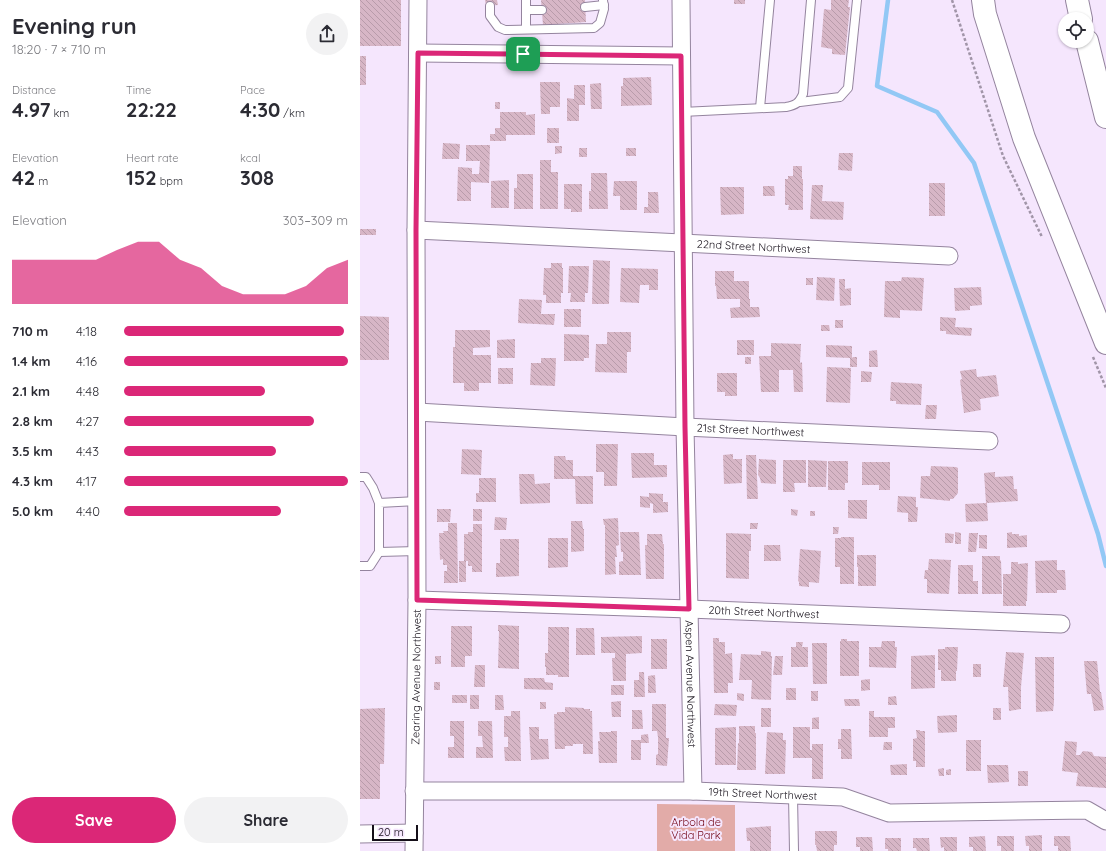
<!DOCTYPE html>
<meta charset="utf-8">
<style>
body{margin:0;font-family:Quicksand,sans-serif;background:#f2f2f3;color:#2b2b33;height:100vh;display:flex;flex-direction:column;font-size:15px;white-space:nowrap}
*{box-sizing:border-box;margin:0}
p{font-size:13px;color:#7c7c81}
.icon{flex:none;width:22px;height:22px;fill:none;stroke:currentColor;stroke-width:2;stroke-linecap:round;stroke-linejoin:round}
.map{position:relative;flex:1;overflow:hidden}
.panel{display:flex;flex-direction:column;background:#fff;width:360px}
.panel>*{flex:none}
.fabs{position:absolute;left:698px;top:12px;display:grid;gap:8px}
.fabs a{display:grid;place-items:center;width:36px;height:36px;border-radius:50%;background:#fff;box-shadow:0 1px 3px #0004;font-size:20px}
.scale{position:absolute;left:12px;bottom:10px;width:46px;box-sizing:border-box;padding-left:4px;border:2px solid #150f19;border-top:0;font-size:11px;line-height:14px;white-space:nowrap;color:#150f19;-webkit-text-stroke:3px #f5e6fd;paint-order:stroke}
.pin{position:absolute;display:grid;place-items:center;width:34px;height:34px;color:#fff;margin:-17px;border-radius:8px;box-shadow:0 2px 6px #0006}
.round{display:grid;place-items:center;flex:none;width:42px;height:42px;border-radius:21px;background:#f2f2f3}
.overview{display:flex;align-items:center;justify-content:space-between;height:68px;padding:0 12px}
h1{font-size:22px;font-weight:800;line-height:30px}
.figures{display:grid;grid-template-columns:repeat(3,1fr);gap:6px;height:68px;padding:4px 12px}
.figures div{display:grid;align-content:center}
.figures b{font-size:20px;font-weight:800}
.figures small{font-size:11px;font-weight:400}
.figures p{font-size:11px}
.chart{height:112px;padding:8px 12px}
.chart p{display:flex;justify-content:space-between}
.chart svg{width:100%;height:72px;margin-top:4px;fill:#db2777;opacity:.7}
.cta{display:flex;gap:8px;margin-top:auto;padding:8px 12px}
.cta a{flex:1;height:46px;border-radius:24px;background:#db2777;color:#fff;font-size:16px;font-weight:800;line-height:46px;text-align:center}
.cta a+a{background:#f2f2f3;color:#2b2b33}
ul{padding:0 12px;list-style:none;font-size:13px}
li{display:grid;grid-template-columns:64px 48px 1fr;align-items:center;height:30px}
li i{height:10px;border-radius:5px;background:#db2777}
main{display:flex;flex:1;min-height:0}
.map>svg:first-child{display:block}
</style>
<main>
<section class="panel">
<div class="overview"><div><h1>Evening run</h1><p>18:20 · 7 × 710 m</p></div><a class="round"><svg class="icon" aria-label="share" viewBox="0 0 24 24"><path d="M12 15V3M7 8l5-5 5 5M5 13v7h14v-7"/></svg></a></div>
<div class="figures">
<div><p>Distance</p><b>4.97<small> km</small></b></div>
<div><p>Time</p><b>22:22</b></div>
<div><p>Pace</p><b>4:30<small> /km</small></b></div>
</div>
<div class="figures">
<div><p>Elevation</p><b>42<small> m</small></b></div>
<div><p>Heart rate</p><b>152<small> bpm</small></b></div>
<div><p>kcal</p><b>308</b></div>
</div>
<div class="chart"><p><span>Elevation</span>303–309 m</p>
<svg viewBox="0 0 160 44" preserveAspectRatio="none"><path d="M0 44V17L10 17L20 17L30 17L40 17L50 11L60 6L70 6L80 17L90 22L100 33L110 38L120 38L130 38L140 33L150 22L160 17V44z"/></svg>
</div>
<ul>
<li><b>710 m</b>4:18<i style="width:98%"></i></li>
<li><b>1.4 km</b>4:16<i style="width:100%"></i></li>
<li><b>2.1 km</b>4:48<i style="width:63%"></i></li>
<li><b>2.8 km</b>4:27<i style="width:85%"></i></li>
<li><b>3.5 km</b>4:43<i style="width:68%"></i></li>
<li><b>4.3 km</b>4:17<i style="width:100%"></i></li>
<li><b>5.0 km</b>4:40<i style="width:70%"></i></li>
</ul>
<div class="cta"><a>Save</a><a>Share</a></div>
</section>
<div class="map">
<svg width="746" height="851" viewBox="0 0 746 851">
<defs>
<pattern id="building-back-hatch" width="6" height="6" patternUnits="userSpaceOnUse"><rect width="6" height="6" fill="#d7b6c6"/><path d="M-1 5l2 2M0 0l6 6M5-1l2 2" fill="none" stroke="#b89baa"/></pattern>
</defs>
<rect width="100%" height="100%" fill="#f5e6fd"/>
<path fill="#e2aba8" d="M297 804 375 805V851H297Z"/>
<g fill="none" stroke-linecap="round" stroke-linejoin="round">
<path stroke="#92c8f5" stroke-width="4.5" d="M528 0 517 86 577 112 614 163 738 534 746 566"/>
</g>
<g fill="url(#building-back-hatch)">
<rect x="0" y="0" width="41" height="46"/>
<path d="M125 0H137L138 5 126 6Z"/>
<path d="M181 0H225L226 22 183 25Z"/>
<rect x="374" y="0" width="11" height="4"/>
<path d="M471 0H489L488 7H490L485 55 472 54V49L461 47 464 9 471 10Z"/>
<rect x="0" y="56" width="6" height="29"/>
<path d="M291 77 292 105 261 106V86H263V78Z"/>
<path d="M180 82H200V107H190V114H181Z"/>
<path d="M241 83 242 109H231L230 84Z"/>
<path d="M214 85H225V105H219V121H207V98L214 99Z"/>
<rect x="135" y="102" width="5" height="7"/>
<path d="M140 112H166V115L175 114V135H146V141H130V134H135V128H140Z"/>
<rect x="187" y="128" width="12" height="15"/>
<path d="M83 143 100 144 99 159H82Z"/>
<path d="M106 145H130L129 183 111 182V201H97L98 167 112 168V174H119L120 161H106Z"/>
<path d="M195 146H202V153L195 154Z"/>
<rect x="219" y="148" width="8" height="9"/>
<rect x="266" y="148" width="10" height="8"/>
<path d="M479 153H493L492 171 478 170Z"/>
<path d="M180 160H191V172H198V209H180Z"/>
<path d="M433 166H442V179H443V210H428L429 205H425V179H428V176H433Z"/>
<path d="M231 173H247L248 209H229V191H231Z"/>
<path d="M157 174H173V209H154V188H157Z"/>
<path d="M149 180V208H131V181Z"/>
<path d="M254 181H277V210H260V196H253Z"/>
<rect x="569" y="183" width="16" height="33"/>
<path d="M204 184H222V212H211V209H204Z"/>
<path d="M452 185H463L462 201 484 202 483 220 450 219Z"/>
<path d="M403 186H414L415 196H403Z"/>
<path d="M360 187H384V214L361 215Z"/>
<path d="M288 192H298L299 213H284V207H288Z"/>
<rect x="0" y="229" width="16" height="6"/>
<path d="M233 260 250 261 249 304H232Z"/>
<path d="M191 263H202V268H203V293H201V303H186V295H183L184 268H191Z"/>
<path d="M209 266H229L228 293H225V302H210L211 293H208Z"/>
<path d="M261 268 298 269V290H289V285H280L279 303 260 302Z"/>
<path d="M355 271H374V281H389V299H390V307H399L400 317 371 318 370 308 380 307V299H357L356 286H355Z"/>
<path d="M457 277 475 278 474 301 456 300Z"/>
<path d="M542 277 564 278 562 311 540 310V318L524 317 525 281H541Z"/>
<rect x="446" y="278" width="7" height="7"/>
<path d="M479 279H485V289L491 288V305L480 306Z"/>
<path d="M621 287 622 305 610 306V310L595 311 594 288Z"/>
<path d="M159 299 182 300 181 314H195L194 325 158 323Z"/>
<rect x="204" y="309" width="17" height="18"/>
<path d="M0 316 29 317V360H0Z"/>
<path d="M580 317 596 318 595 327 612 328 611 336 586 334V331H580Z"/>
<rect x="475" y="320" width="8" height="8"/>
<path d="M461 325H469L470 331H461Z"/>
<path d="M95 330H130V347L113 348V355H131V383H119V391H104V383H93V347H95Z"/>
<path d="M247 332H271V352H267V373L235 372 236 344H247Z"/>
<path d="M204 334 229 335V358H224V361H204Z"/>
<path d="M155 339V358H137V340Z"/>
<rect x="377" y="340" width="17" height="15"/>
<path d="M411 343 441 344 440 363 442 362 443 392H434L433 370H419V392H401L399 356H411Z"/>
<path d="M466 345 492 346V358L493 357H497V367H490V358L466 357Z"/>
<path d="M517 350 518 367H509V351Z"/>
<rect x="385" y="357" width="6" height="7"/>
<path d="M181 358H196L195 386 170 385 171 363H181Z"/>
<path d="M467 367 491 368 490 403 466 402Z"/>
<rect x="138" y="368" width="15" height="16"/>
<path d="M616 369 617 377 636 375 639 396 620 399 621 410 604 413 600 380 602 379 600 371Z"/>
<path d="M501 371 512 372 511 382H501Z"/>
<path d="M357 373H377V396H365V392H357Z"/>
<path d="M531 382 562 384 561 405 536 404V401H530Z"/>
<path d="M566 405H577L576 419H565Z"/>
<path d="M236 444H258L257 486H244V472H236Z"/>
<path d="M102 449 122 450 121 475 101 474Z"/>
<path d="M271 453H294V465H307V477L272 478Z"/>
<path d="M373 454V459H382V483L364 484 363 455Z"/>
<path d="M386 455H396L398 499H387Z"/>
<path d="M194 456H205L206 460H213V476H233V504H216L215 479H194Z"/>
<path d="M399 459 416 460V484L401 483 400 478 398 475Z"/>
<path d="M423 460H446V483H434L435 492H423Z"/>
<path d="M448 460 467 461 466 487H448Z"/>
<path d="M468 461H488V483H485V490H468Z"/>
<path d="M502 462H530V490H519V485H502Z"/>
<path d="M571 466 596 467 598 468V493L593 499H590V501L560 498 561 476H570Z"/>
<path d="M635 472V477L653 476 654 489H657L658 501 627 503 628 521 606 522 605 504 626 503 624 473Z"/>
<path d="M159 474H174L175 484 190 483V503L160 504Z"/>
<path d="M119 478H136V502H116V493H119Z"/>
<path d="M289 493 303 494V502H308V512L293 513V504L290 503V508L280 507V496L289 497Z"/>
<path d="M538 496 556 497V507H558L557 522H548V513L537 512Z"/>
<path d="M488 500H507V519L488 518Z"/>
<path d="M77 509H91L90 522H77Z"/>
<rect x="113" y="509" width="9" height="12"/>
<path d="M431 509 438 510 437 516 431 515Z"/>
<rect x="450" y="511" width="5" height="5"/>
<path d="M135 517 147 518 146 530H134Z"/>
<path d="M258 518 259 545 256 546 257 557H255L256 574 245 575V525H244L243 519Z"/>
<path d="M211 521H222L223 529H224V551L211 552Z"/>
<path d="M88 523H97L98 583H84V571H87V565H83V559L80 560 79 533H84L83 531H88Z"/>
<path d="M390 523H398L397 529H390Z"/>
<path d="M113 524H122V572H112V566H108V561H104V534H108V532H113Z"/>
<path d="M473 527H479L478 534H473Z"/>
<path d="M260 532H279L281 575H259V562L263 561V552H261Z"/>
<path d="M595 532 601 533V544H595Z"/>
<path d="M652 532V534H659V536L667 535V547L647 548V533Z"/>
<path d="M366 533 391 534V551H389V579L366 578Z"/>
<path d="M585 533 594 534 593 543H585Z"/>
<path d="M609 533H618L616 552H608Z"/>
<path d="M287 534H302L303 544H304V579H286L285 545H287Z"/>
<path d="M619 535H627V549L619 548Z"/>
<path d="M481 537H494V584H480V567H475V538H481Z"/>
<path d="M188 538H208V567L188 568Z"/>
<path d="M140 539H159V576L136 577V563H140Z"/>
<path d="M404 545H420L421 561H404Z"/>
<path d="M440 549 461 551 459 583 449 582V587L439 586V581L438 582Z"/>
<path d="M497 555H516V586H498V567H497Z"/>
<path d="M622 556H640V561L641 560 642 594H622Z"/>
<path d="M569 559 591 560 589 594 567 593V579H564L565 570H568Z"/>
<path d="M697 560V570H705L706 590H697V593H676L675 561Z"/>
<rect x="99" y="561" width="7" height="21"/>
<path d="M651 562H658V564L668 563 667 601H666V606H643V574H651Z"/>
<path d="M598 565H613V581H618V594H598Z"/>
<path d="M138 625 159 626V669L138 668 139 631H138Z"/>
<path d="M91 626H112V656H105V667H91Z"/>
<path d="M188 627H209V677H198V675H186V667H185V653H188Z"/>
<path d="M216 628H234L235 655H216Z"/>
<path d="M282 636V653L266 654V681H253L252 658H255V653H241V637Z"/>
<path d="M353 638H359V642H365V654L372 653 373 683H368V693H354Z"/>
<rect x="291" y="639" width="16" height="30"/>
<path d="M481 639H487V641H499V676H480V641H481Z"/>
<path d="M522 641H535V647H537L536 668 509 667V647H521Z"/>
<path d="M436 642H443L442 647H448V667H431V647H436Z"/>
<path d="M452 643H467V684H453Z"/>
<path d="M585 647H598L597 671H596V681H581V670H578V649H585Z"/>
<path d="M401 651 411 652V656H412L411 700 391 699 392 680H379L381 654 401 655Z"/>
<path d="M646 652 664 653 661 687V709L649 711 648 687H643Z"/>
<path d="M575 655V688L551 689V656Z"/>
<rect x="75" y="656" width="6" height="8"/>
<path d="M415 656H423L422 675H413Z"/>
<path d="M675 657H694V702L693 711 676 712Z"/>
<path d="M724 661H737L740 692H741L744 710 734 711 731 694H727Z"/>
<rect x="613" y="664" width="8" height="13"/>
<path d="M115 665H125V687H114Z"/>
<path d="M279 672H284L285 697H274V680H279Z"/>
<path d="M295 675 296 693H288V676Z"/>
<path d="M164 678H184L185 682 193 683V690L164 689Z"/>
<path d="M510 679V690L501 691V680Z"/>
<rect x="74" y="682" width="6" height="8"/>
<rect x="251" y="685" width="13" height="10"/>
<rect x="426" y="688" width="10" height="12"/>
<rect x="451" y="691" width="7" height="10"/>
<path d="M377 693 384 694V701L377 700Z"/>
<rect x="92" y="695" width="15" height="8"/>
<rect x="110" y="695" width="9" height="14"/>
<path d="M135 695H143L144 710H135Z"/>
<path d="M536 696 537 705H528V697Z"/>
<path d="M484 699H499L500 706H485Z"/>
<path d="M261 701V717H252L251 702Z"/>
<rect x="180" y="702" width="6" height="7"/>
<path d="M292 704H306V738H309L307 766 296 765V755L298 754V737L297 731H292Z"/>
<path d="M355 704 377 705 376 716 354 715Z"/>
<path d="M205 707 224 708V709H230V711H232L233 754H223V744H213V746H205V749H195L194 714H197V712H205Z"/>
<path d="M25 708 24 764H20V799H0V709Z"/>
<rect x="401" y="708" width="10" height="19"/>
<rect x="633" y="708" width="8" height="12"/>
<path d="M272 710H282L283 729H272Z"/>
<path d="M151 711H160L161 761H145L144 747H148V737H144V716H151Z"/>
<path d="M509 711H514V717H535V728H528V737H509Z"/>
<path d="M597 715V732L578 733 577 716Z"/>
<path d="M459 717V729H452V718Z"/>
<path d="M90 721H104V758H88V747H94V736H90Z"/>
<path d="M118 721H132L133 758H116V747H123L122 736H118Z"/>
<path d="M379 726H395V733H396V770H377L378 743H379Z"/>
<path d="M169 727H179V739H188L189 759 171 760Z"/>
<path d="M376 727V765H355V728Z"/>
<path d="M433 727H450V750H452V744H463V779H452V758H433Z"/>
<path d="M481 729H491L492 759H481V749H478V739H481Z"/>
<path d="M556 730H560V731H565V767H556V761H553V739L557 738Z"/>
<path d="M251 731H257V763H239L238 741H240L239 732H251Z"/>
<path d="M407 732 423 733V740H426L425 774H405Z"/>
<path d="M288 734 289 743H281V760H271V740H281V735Z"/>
<rect x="606" y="740" width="15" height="31"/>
<path d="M705 741 717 742 716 755H720L723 751 732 752 734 756 746 757V788L716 786 718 773 702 771Z"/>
<path d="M524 742H532V750H523Z"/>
<path d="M547 764V775H531L530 765Z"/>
<path d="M627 765H648L649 782 628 783Z"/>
<path d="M584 768V776H579L578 769Z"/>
<path d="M591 769V775H586V770Z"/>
<rect x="658" y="771" width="10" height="15"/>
<path d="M411 826V851H390V841H387L386 828Z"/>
<path d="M455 831H477V845H474V851H457L456 845H455Z"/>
<path d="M682 835V851H669V846H666L665 836Z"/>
<path d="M625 836 626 851H613V847H609V837Z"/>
<path d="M637 836H654V851H641V846H637Z"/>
<path d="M694 836H710L711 851H698V846H694Z"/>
<path d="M496 837H512L513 851H500V847H496Z"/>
<path d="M580 837H597V851H584V847L581 848Z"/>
<path d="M525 838H541V851H528V849H525Z"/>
<path d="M553 838H569L570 851H557L556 848H553Z"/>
</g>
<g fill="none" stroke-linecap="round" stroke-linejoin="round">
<g stroke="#94849e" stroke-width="10">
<g id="service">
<path d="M166 0V29"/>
<path d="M130 6V16L138 27 145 30 234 28 240 23 244 9 243 0"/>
<path d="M225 7 244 5"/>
<path d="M166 10H182"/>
<path d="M440 102 480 97 488 88 497 0"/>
<path d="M400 108 410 0"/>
<path d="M322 112 426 107C436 105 439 103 443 94L451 0"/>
<path d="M0 477H6L13 488 19 503"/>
<path d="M57 501 19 503V552L57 551"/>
<path d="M0 566H10L19 552"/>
<path d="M433 795 434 851"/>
</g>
</g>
<g stroke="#94849e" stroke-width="19">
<g id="minor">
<path id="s1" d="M321 0 325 427 333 791"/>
<path d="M58 53 321 56"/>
<path id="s2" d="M56 230 589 256"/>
<path id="s3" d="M57 412 325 427 629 441"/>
<path id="s4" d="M57 600 329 609 701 624"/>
<path id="s5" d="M54 791H333L483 797 529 813 727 810 746 821"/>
<path d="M0 834 54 833"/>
<path id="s6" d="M54 851 57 600 56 230 58 0"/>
</g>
</g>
<g stroke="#94849e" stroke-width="24">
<g id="motorway">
<path d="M623 0 625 14 664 138 746 343"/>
<path d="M717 0 721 19"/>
<path d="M727 41 746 117"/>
</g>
</g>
<g stroke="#a195a8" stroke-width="2.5" stroke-dasharray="3 2" stroke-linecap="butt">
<path d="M592 0 643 156 682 237"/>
<path d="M733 357 746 388"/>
</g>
<use href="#service" stroke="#fff" stroke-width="8"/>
<use href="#minor" stroke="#fff" stroke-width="17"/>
<use href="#motorway" stroke="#fff" stroke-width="22"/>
</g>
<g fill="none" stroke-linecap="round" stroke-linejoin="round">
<g stroke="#fff" stroke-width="8">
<path id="route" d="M58 53 321 56 325 427 329 609 57 600 56 230Z"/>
</g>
<use href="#route" stroke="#db2777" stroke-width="5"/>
</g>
<g text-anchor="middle" stroke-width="4" stroke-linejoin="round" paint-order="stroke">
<g font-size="11" fill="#150f19" stroke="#f5e6fd">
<text dy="4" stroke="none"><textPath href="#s2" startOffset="338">22nd Street Northwest</textPath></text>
<text dy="4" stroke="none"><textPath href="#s3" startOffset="334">21st Street Northwest</textPath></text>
<text dy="4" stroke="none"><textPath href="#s4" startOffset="347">20th Street Northwest</textPath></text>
<text dy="4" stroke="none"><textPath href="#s6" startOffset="174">Zearing Avenue Northwest</textPath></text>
<text dy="4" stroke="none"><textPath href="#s1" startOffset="684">Aspen Avenue Northwest</textPath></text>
<text dy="4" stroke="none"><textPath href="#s5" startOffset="349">19th Street Northwest</textPath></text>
</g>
<g font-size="11" fill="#720616" stroke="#f5e6fd">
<text x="336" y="826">Arbola de<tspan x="336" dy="13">Vida Park</tspan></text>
</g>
</g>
</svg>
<div class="fabs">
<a><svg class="icon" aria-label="locate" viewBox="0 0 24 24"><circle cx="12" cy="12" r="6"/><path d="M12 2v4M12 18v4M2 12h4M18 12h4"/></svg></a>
</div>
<div class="scale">20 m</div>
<div class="pin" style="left:163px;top:54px;background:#1e9e55"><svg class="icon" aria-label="arrive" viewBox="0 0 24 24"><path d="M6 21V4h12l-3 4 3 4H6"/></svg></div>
</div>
</main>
